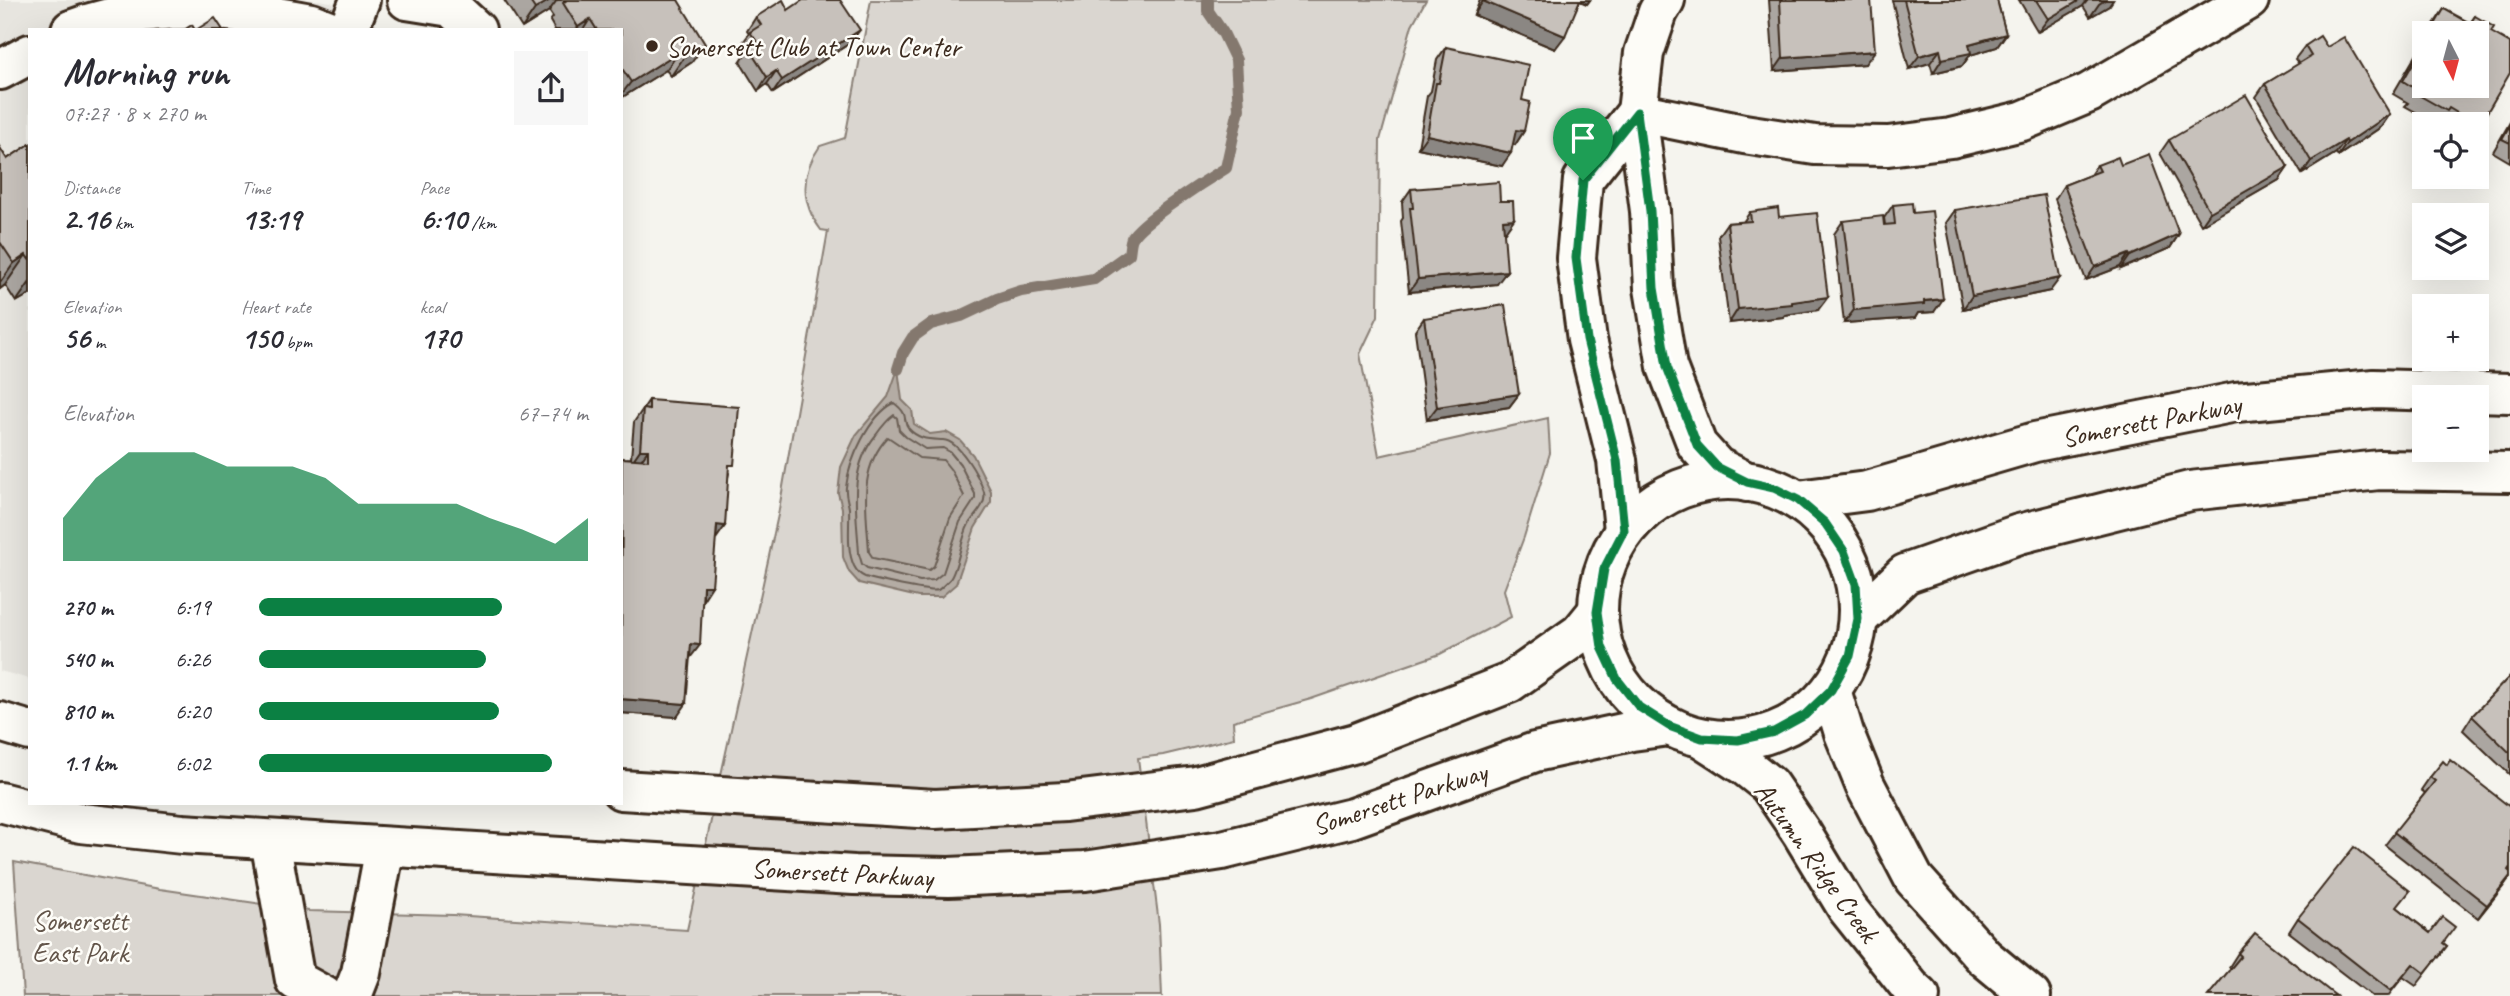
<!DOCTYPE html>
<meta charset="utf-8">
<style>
body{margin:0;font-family:Caveat,sans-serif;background:#f7f7f7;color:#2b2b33;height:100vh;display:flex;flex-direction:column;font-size:26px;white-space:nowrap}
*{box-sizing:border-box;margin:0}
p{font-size:23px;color:#7c7c81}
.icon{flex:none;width:38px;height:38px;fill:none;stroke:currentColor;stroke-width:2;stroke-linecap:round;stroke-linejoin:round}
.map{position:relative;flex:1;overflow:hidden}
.panel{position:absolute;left:28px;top:28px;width:595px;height:777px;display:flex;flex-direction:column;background:#fff;border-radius:0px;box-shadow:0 7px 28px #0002}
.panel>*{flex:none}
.needle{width:46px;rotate:174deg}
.buttons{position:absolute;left:2412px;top:21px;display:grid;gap:14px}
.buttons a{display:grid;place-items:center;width:77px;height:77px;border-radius:0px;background:#fff;box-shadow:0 7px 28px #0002;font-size:35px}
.pin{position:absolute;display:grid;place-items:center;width:60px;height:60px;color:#fff;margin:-72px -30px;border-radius:50% 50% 50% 0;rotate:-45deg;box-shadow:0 0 7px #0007}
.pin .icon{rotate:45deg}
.round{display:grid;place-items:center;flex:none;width:74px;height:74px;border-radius:0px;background:#f7f7f7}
.head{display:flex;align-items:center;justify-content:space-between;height:119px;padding:0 35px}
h1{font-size:38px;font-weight:700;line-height:52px}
.metrics{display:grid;grid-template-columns:repeat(3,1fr);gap:10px;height:119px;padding:7px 35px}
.metrics div{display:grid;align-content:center}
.metrics b{font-size:30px;font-weight:700}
.metrics small{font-size:19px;font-weight:400}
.metrics p{font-size:19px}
.chart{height:196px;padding:14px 35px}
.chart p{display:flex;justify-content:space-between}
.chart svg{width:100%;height:126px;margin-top:7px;fill:#0b8043;opacity:.7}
ul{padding:0 35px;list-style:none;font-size:23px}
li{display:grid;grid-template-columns:112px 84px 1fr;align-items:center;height:52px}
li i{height:18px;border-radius:9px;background:#0b8043}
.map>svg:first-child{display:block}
</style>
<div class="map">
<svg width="2510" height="996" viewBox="0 0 2510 996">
<rect width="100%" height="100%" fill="#f5f4ee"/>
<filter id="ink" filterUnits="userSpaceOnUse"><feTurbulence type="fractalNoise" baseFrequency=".0143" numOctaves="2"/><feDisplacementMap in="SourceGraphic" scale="14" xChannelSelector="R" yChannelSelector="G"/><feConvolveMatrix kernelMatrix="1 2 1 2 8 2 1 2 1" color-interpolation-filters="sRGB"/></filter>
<g filter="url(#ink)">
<path fill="#e7e5df" d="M0 0H318L331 2 377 25 382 30H30V679L0 671Z"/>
<path fill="#dad6d0" stroke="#8a8077" stroke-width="2" d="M871 0H1426L1412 25 1380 140 1378 316 1360 354 1379 456 1548 418 1550 453 1524 537 1504 590 1511 617 1440 654 1311 699 1233 721 1234 738 1163 755 1138 758 1159 924 1162 996H23L14 862 160 889 309 911 453 915 687 930 778 515 828 231 821 230C800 202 801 173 820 146L845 138Z"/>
<path fill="#b4aca4" stroke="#84786e" stroke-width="2" d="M898 369 902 400 912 410 914 424 930 434 946 432 960 440 973 455 991 491V502L975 528 956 584 941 597H918L859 583 849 572 843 557 842 508 838 493 841 467 856 435 888 397Z"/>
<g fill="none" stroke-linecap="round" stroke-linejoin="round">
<g stroke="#6b5e54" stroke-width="2">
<path d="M894 403C911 416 901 419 909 429 919 440 930 439 943 440 960 441 979 477 984 492 987 505 975 514 969 524 961 538 958 569 950 579 948 581 940 589 938 590 930 593 875 580 865 577 860 575 856 570 854 566 846 549 850 527 849 508 848 501 845 495 846 487 849 460 869 416 894 403Z"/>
<path d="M894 415 897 418 899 430 906 437 925 449 943 448 950 452 960 464 975 494V499L960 522 943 573 934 580 920 581 867 568 862 564 859 554C857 513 847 470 876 435 881 428 887 420 894 415Z"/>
<path d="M888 437 919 458 943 460 951 470 964 496 950 518 934 566 929 570 873 558 869 552C867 511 857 470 888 437Z"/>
</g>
<path stroke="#84786e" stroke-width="12" d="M898 369 903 353 913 337 931 324 961 316 997 299 1021 291 1094 279 1129 254C1130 249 1130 242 1132 238 1140 222 1208 179 1226 168L1239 109 1236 60 1223 33 1208 11V0"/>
<g stroke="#3b2a1e" stroke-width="44">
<g id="minor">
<path d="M407 0 451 7 476 30"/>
<path d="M1665 0 1658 12 1644 53 1637 112 1650 211 1654 288 1667 367 1697 445 1717 467 1747 482"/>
<path d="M71 30C146 0 229 7 311 23L329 30"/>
<path d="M348 30 360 0"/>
<path d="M0 70 30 54"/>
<path d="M1637 112 1744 134 1815 145 1888 146 1951 138 2022 121 2089 93 2249 0"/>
<path d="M1624 530 1617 460 1587 340 1576 258 1583 180 1637 112"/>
<path d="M1831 690 1844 733 1865 785 1914 879 1984 957 2031 996"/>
<path d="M1702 738 1745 766 1769 785 1801 832 1847 908 1910 987 1920 996"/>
<path d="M270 840 295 980 324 996"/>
<path d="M352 996 361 973 385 847"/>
</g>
</g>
<g stroke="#3b2a1e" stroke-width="44">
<g id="major">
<circle cx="1728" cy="610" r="130"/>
<path d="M1798 500 1867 491 2035 442 2236 402 2374 389 2510 393"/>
<path d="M1858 619 1905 574 2019 534 2190 491 2379 470 2510 472"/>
<path d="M0 722 30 731"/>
<path d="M621 790 935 809 1065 802 1196 786 1356 743 1509 683 1580 633 1597 612"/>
<path d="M0 802 81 823 182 834 854 875 949 877 1085 871 1222 850 1352 818 1535 752 1632 731 1669 726"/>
</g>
</g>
<use href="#minor" stroke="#fdfcf7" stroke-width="38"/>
<use href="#major" stroke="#fdfcf7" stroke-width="38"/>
</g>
<g fill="#aba6a1" stroke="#3b2a1e" stroke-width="2">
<path d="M504 0H678L692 62 671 76 666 70 621 98V30H555L550 21 553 17 549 11 522 28Z"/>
<path d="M1480 0H1590L1587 4 1580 1 1555 49 1474 15Z"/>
<path d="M1769 0H1871L1865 64 1774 71Z"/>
<path d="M1892 0H1997L2006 34 1997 47 1970 55 1962 66 1933 73 1930 63 1909 69Z"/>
<path d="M2019 0H2113L2109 6 2090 17 2083 6 2038 32Z"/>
<path d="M2444 9 2470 23 2475 16 2491 32 2479 126 2476 130V124H2445L2440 121 2437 124 2405 106 2408 103 2393 94 2424 41V86L2476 33H2428Z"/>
<path d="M788 10 850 43 773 93 767 84 758 91 740 62 746 53 741 45 749 34 747 31 756 17Z"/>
<path d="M2305 46 2327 47 2390 114 2381 127 2338 156 2336 153 2302 174 2256 97 2265 84 2299 64 2295 59Z"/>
<path d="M1446 47 1522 100 1524 131 1515 145 1513 144 1502 166 1418 148 1427 96 1431 91 1437 60Z"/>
<path d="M2510 122V162L2493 152Z"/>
<path d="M2169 140 2288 167 2279 180 2201 225 2160 153Z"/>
<path d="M30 144V294L16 302 5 285 0 289V148L7 159Z"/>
<path d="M2097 165H2121L2179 234 2170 248 2121 269 2120 267 2086 280 2055 199 2064 185 2090 175Z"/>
<path d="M1411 189 1514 219 1504 232 1497 284 1409 292 1401 221 1403 218 1402 202Z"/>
<path d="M1893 205 1913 213 1934 312 1918 313 1915 318 1844 323 1834 234 1843 221 1885 225 1884 218Z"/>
<path d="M1955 210 2050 291 1963 309 1946 223Z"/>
<path d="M1750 212 1779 217 1818 310 1785 315 1783 317 1729 323 1718 236 1727 223 1743 222Z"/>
<path d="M1424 318 1519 394 1509 407 1427 420 1415 331Z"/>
<path d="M649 400 729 473 677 717 621 713V459L631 458 634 422Z"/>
<path d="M2510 676V775L2463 730 2472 716Z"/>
<path d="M2447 765 2510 807V877L2478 918 2385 845 2425 793 2421 790 2430 777Z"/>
<path d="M2398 908 2447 946 2416 986 2403 977 2388 996H2372L2289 932 2298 918Z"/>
<path d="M2238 953 2336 996 2231 969 2229 967Z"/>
</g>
<g fill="#8b8783" stroke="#3b2a1e" stroke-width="2">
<path d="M550 0H557L549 11 522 28 535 9Z"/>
<path d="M1578 0H1590L1587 4Z"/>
<path d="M2080 0H2088L2083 6 2038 32 2048 19Z"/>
<path d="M2105 0H2113L2109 6 2090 17 2099 4Z"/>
<path d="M1483 1 1565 36 1555 49 1474 15Z"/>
<path d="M590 19 583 30H576L578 27Z"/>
<path d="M860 30 850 43 773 93 782 80Z"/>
<path d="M2006 34 1997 47 1970 55 1962 66 1933 73 1942 59 1969 44Z"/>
<path d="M705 44 692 62 671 76 684 57Z"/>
<path d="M1940 50 1930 63 1909 69 1919 56Z"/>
<path d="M680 51 666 70 621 98V95L631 82Z"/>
<path d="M1875 51 1865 64 1774 71 1783 58Z"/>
<path d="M776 71 767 84 758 91 767 77Z"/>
<path d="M2390 114 2381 127 2338 156 2347 143Z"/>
<path d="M1516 130 1524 131 1515 145 1507 143Z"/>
<path d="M1427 135 1511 153 1502 166 1418 148Z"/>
<path d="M2346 140 2336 153 2302 174 2311 161Z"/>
<path d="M2288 167 2279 180 2201 225 2210 212Z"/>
<path d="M1514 219 1505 232 1494 233 1503 220Z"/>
<path d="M2179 234 2170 248 2121 269 2130 256Z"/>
<path d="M2129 254 2120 267 2086 280 2095 267Z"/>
<path d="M26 255 5 285 0 289V283L14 263Z"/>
<path d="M1507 271 1497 284 1409 292 1418 279Z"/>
<path d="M2060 278 2050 291 1963 309 1972 296Z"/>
<path d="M30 282V294L16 302Z"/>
<path d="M1828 297 1818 310 1785 315 1783 317 1729 323 1738 309Z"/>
<path d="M1943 299 1934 312 1918 313 1915 318 1844 323 1854 310Z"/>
<path d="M1519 394 1509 407 1427 420 1437 407Z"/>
<path d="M640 450H648L639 463H631Z"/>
<path d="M717 525 725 526 716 539Z"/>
<path d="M703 586H712L703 600Z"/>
<path d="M691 644 700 645 690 658 681 657Z"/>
<path d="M621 699 686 704 677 717 621 713Z"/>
<path d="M2510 877 2503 887 2478 918 2487 905Z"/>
</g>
<g fill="#c7c1bb" stroke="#3b2a1e" stroke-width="2">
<path d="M529 0H550L535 9Z"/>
<path d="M567 0H678L705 44 684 57 680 51 631 82 621 67V30H597L590 19 578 27 563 3Z"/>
<path d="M783 0 788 10 803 0H840L860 30 782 80 776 71 767 77 749 49 758 43 750 32 761 25 756 17Z"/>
<path d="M1484 0H1580L1565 36 1483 1Z"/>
<path d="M1780 0H1871L1875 51 1783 58Z"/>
<path d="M1904 0H1997L2006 34 1969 44 1971 53 1942 59 1940 50 1919 56Z"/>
<path d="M2036 0H2080L2048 19Z"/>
<path d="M2444 9 2470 24 2475 16 2494 27 2491 32 2510 43V73L2479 126 2449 108 2447 111 2415 93 2417 90 2403 81 2424 44V86H2476V33H2430Z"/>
<path d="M215 18 223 30H196Z"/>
<path d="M192 25 195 30H184Z"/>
<path d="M2320 36 2327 47 2344 37 2390 114 2347 143 2346 140 2311 161 2265 84 2311 56 2305 46Z"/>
<path d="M1446 47 1529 65 1522 100 1530 102 1524 131 1516 130 1511 153 1427 135 1436 83H1439Z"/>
<path d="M2246 95 2288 167 2210 212 2169 140Z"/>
<path d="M2510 125V143L2502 139Z"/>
<path d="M30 144V261L26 255 14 263 0 242V148L7 159Z"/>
<path d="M2149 154 2179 234 2130 256 2129 254 2095 267 2064 185 2100 171 2097 165 2118 157 2121 165Z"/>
<path d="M1499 182 1500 201H1513L1514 219 1503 220 1507 271 1418 279 1410 208H1413L1411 189Z"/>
<path d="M2044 195 2060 278 1972 296 1955 210Z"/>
<path d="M1912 203 1913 213 1932 211 1943 299 1924 301V304L1854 310 1843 221 1883 216 1884 225 1895 224 1893 205Z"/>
<path d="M1778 208 1779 217 1817 213 1828 297 1792 302V304L1738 309 1727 223 1751 221 1750 212Z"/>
<path d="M1505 305 1519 394 1437 407 1424 318Z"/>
<path d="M649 400 739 407 734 465H729L725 526 717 525 712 586H703L700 645 691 644 686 704 621 699 622 458 648 460V450H640L643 409 649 410Z"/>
<path d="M2510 676V753L2472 716Z"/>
<path d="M2450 760 2510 807V867L2508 870 2510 872V876L2487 905 2394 832 2435 781 2430 777 2443 761 2447 765Z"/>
<path d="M2354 847 2410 891 2397 907 2430 933 2442 917 2455 927 2443 943 2447 946 2425 973 2413 964 2391 991 2298 918Z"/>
<path d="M2255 933 2336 996H2208L2241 956 2238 953Z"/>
</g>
</g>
<g fill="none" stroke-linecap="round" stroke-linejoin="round" filter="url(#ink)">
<g stroke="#fff" stroke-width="14">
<path id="route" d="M1637 112 1650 211 1654 288 1667 367 1697 445 1717 467 1747 482 1774 488 1798 500 1825 523 1844 551 1856 584 1858 619 1850 656 1831 690 1805 715 1774 732 1738 740 1702 738 1669 726 1639 707 1617 679 1602 647 1597 612 1604 569 1624 530 1617 460 1587 340 1576 258 1583 180Z"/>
</g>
<use href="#route" stroke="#0b8043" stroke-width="9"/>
</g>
<circle fill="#3b2a1e" stroke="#fdfcf7" stroke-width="2.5" cx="652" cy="46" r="7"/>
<g text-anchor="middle" stroke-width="5" stroke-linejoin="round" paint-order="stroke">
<g font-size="28" fill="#3b2a1e" stroke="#fdfcf7" text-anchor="start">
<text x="666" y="56">Somersett Club at Town Center</text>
</g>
<g font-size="28" fill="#3b2a1e" stroke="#fdfcf7">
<text transform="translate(2151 420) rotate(-11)" y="10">Somersett Parkway</text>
<text transform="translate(1399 798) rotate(-18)" y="10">Somersett Parkway</text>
<text transform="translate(1817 861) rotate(54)" y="10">Autumn Ridge Creek</text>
<text transform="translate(842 872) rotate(3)" y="10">Somersett Parkway</text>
</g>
<g font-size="28" fill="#63554a" stroke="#fdfcf7">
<text x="80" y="930">Somersett<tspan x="80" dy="32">East Park</tspan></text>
</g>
</g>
</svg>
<div class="buttons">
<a><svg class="needle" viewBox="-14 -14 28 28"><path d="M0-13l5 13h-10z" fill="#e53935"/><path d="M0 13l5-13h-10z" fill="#7c7c81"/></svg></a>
<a><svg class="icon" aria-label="locate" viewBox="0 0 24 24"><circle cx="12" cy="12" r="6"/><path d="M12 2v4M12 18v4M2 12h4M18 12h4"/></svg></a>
<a><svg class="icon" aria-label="layers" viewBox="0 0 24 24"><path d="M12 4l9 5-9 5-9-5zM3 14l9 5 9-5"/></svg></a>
<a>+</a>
<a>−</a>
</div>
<div class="pin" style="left:1583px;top:180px;background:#1e9e55"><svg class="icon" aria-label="arrive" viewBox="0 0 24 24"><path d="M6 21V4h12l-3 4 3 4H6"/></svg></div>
<section class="panel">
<div class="head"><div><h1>Morning run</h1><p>07:27 · 8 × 270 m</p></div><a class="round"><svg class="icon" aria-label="share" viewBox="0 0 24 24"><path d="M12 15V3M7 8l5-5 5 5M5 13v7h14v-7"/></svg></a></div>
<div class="metrics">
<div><p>Distance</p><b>2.16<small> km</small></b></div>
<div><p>Time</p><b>13:19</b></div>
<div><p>Pace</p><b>6:10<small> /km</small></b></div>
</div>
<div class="metrics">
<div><p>Elevation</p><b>56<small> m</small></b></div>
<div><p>Heart rate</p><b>150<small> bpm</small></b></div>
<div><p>kcal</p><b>170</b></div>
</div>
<div class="chart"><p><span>Elevation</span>67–74 m</p>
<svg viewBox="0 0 160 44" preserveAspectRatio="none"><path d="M0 44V29L10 15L20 6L30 6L40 6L50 11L60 11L70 11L80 15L90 24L100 24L110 24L120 24L130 29L140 33L150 38L160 29V44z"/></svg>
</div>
<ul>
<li><b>270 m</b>6:19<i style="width:74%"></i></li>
<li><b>540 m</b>6:26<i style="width:69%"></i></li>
<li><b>810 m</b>6:20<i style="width:73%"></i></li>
<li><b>1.1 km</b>6:02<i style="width:89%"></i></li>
</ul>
</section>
</div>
